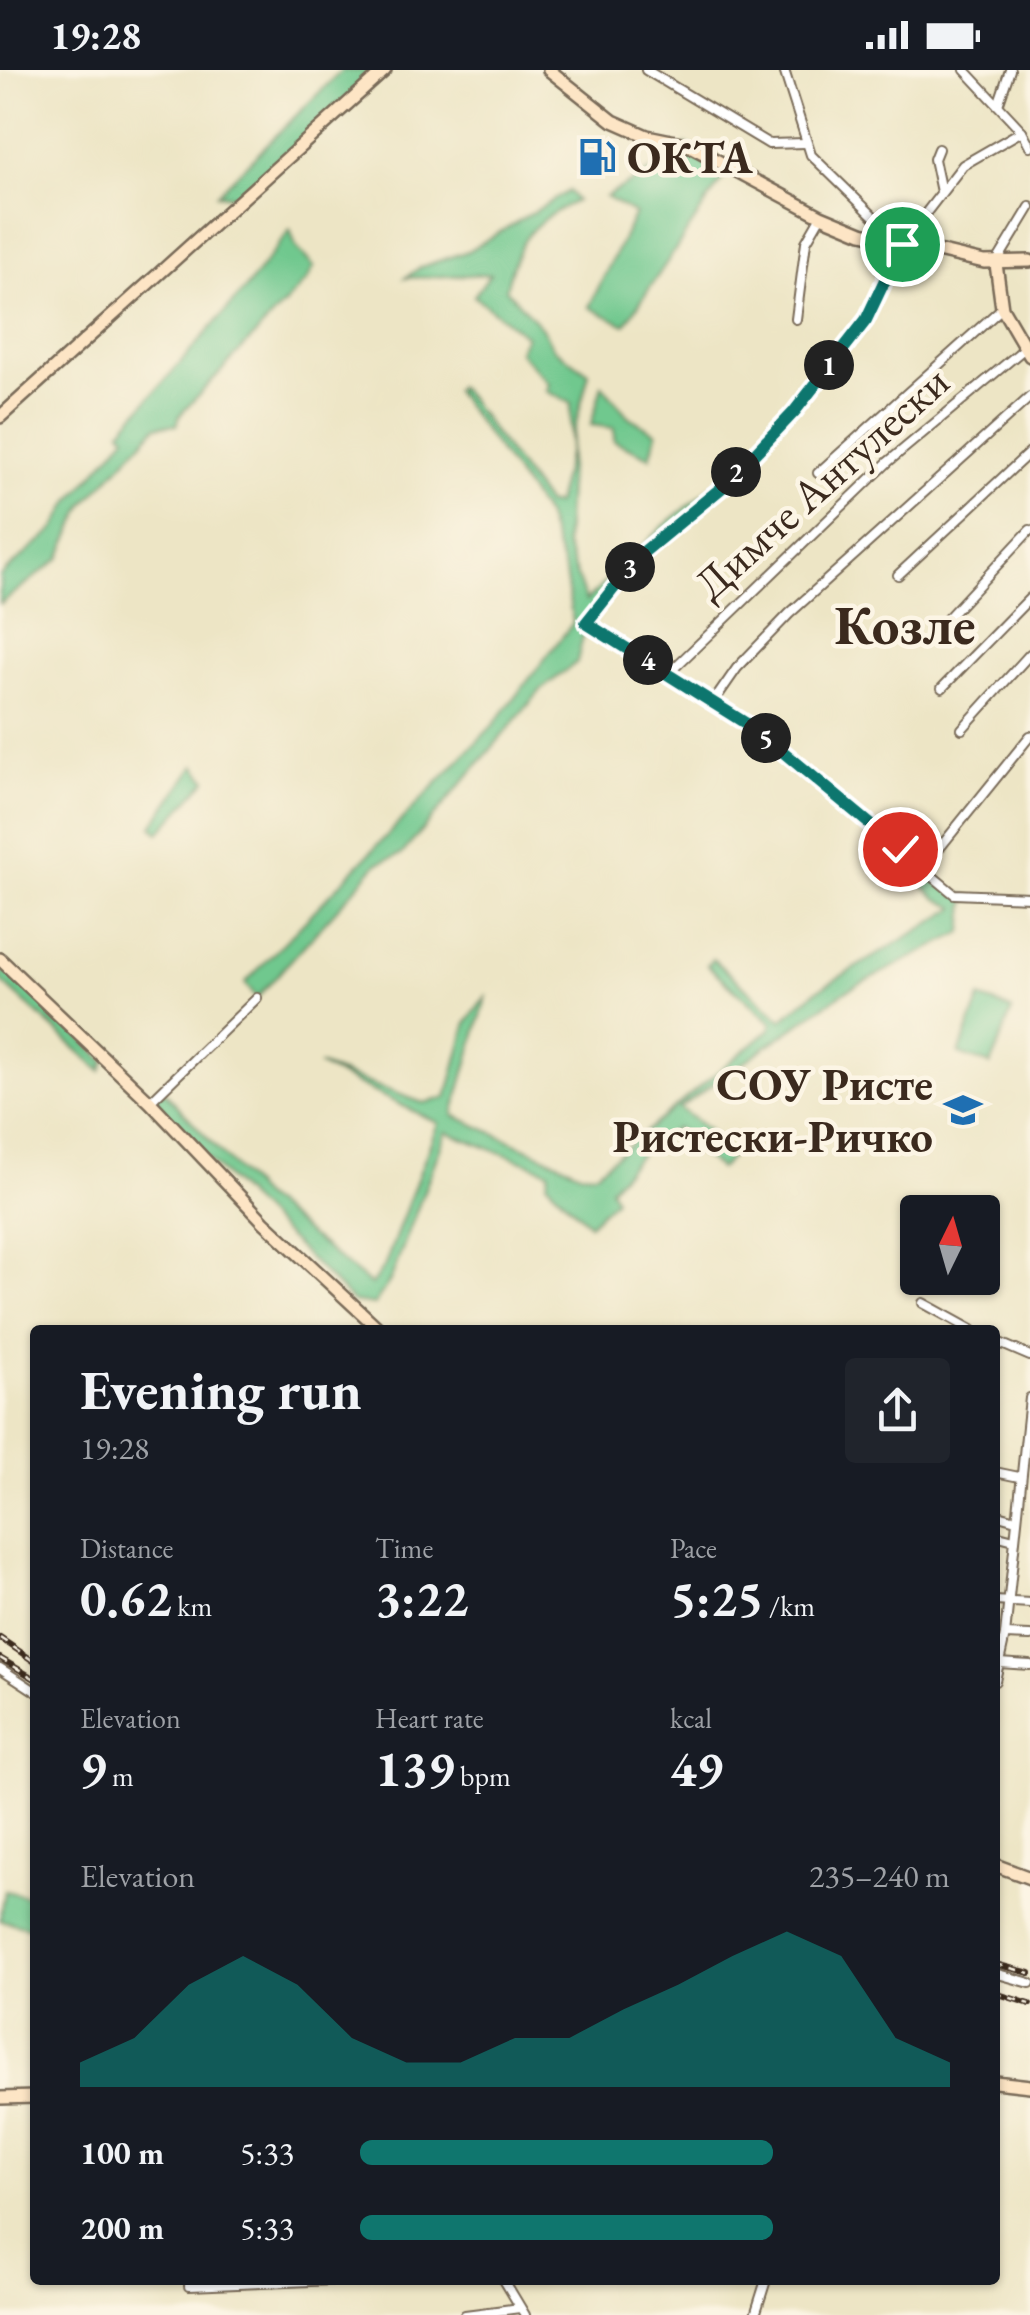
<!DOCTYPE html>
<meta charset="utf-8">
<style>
body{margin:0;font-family:"EB Garamond",serif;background:#20242c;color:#f1f3f6;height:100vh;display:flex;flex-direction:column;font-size:38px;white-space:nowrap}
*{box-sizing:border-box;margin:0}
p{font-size:32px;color:#9ea1a6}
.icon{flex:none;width:55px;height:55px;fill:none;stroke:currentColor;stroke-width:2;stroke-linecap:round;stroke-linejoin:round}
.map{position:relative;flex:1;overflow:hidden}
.side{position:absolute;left:30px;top:1255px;width:970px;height:960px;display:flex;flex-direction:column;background:#171b24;border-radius:10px;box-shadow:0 2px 8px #0004}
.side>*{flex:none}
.needle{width:65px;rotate:5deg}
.fabs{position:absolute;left:900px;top:1125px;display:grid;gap:20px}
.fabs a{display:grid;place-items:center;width:100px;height:100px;border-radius:10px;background:#171b24;box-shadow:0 2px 8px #0004;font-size:50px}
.pin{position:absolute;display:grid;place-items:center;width:85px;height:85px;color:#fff;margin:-42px;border:5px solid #fff;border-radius:50%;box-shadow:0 2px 10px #0007}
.km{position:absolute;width:50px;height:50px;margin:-25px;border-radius:50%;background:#222;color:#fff;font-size:28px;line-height:50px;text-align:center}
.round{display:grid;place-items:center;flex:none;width:105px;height:105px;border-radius:10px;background:#20242c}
.overview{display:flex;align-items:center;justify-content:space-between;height:170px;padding:0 50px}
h1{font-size:55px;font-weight:700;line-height:75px}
.stats{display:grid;grid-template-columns:repeat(3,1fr);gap:15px;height:170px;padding:10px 50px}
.stats div{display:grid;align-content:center}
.stats b{font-size:50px;font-weight:700}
.stats small{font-size:28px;font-weight:400}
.stats p{font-size:28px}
.chart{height:280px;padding:20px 50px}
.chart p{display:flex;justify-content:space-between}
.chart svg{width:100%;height:180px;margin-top:10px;fill:#0f766e;opacity:.7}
ul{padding:0 50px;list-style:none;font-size:32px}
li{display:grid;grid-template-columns:160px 120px 1fr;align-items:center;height:75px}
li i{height:25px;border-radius:12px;background:#0f766e}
.status{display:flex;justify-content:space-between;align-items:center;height:70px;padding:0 50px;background:#171b24;direction:ltr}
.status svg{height:28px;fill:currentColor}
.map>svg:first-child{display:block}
</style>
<div class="status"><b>19:28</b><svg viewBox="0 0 49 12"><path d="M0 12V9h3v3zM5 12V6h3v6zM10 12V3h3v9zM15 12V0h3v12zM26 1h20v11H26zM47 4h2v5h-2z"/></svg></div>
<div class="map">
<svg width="1030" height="2245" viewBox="0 0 1030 2245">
<rect width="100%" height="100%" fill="#fcf5e5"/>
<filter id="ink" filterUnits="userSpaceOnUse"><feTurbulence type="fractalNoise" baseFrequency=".01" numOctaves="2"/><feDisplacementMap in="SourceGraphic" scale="20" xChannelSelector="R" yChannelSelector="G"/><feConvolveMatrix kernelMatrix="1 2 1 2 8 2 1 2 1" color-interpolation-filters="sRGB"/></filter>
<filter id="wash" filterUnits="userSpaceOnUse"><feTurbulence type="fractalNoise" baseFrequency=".0048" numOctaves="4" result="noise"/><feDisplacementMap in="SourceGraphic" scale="40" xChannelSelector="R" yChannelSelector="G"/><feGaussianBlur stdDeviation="2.25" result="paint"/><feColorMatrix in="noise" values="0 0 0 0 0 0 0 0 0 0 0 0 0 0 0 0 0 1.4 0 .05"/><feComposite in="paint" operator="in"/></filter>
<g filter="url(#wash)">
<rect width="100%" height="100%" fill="#ede5c5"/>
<g fill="#6fc88e" stroke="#557956" stroke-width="2.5">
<path d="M342 0H385L242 127 217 124Z"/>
<path d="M686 74 731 96 625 255 589 237 635 144 606 127 677 86Z"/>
<path d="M569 121 576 131C529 154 519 168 506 219L542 258 554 279 589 303 570 376 565 474 586 531 660 459 719 411 725 415 639 485 586 553 577 592 542 619 402 784 378 793 257 928 245 913 494 654 573 553 565 503 544 443 455 321 458 317 469 329 547 434H556L570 376 571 333 546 321 549 314 519 281 526 266 474 226 490 204 405 208 421 197 468 181Z"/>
<path d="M290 160 296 177 314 197 307 210 180 345 177 355 157 356 84 435 60 488 0 534V506L55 459 69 433 126 366 121 360 247 217Z"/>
<path d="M602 315 629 347 657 363 650 387 614 371V358L591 355Z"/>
<path d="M195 695 207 710 159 763 152 756Z"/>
<path d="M882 760 954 824 967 825 963 862 844 922 679 1038 707 1059 731 1087 720 1099 696 1081 700 1071 676 1058 644 1080 610 1118 615 1129 589 1154 547 1113 549 1101 446 1062 391 1209 374 1235 353 1232 150 1032 163 1020 261 1126 371 1215 385 1195 438 1053 318 995 423 1033 447 1028 467 952 487 925 453 1045 580 1102 595 1103 770 959 772 953 707 895 713 889 782 950 816 921 956 838 936 828 873 768Z"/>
<path d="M7 895 105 991 101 1001 0 910Z"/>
<path d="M980 928 1012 940 991 995 959 984Z"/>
<path d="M5 1821 35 1828V1859L0 1850Z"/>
</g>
</g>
<g filter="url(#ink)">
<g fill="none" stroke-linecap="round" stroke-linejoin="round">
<g stroke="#796b58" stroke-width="12">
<g id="street">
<path d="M646 0 769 74 806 73"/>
<path d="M784 0 811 85 899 171"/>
<path d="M965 0 1022 61 1030 76"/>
<path d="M998 35 1010 0"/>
<path d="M1022 61 963 95 902 174 865 250 795 342 725 415 639 485 586 553 757 661 954 824 1030 827"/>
<path d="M938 79 934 89 941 122"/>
<path d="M996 193 1030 137"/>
<path d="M796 249 806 172 821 146"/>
<path d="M818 403 1002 238"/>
<path d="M898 505 1030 382"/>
<path d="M946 550 1030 460"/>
<path d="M669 603 888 392 1025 278"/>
<path d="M942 618 1030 528"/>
<path d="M712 634 737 598 789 544 1030 327"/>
<path d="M962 659 1030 584"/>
<path d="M921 801 1030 666"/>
<path d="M150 1032 257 928"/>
<path d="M923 1233 972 1260"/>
<path d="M995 1271 1030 1286"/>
<path d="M995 1402 1019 1407"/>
<path d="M995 1444 1016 1450"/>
<path d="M995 1465 1014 1470"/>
<path d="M995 1531 1030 1533"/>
<path d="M1005 1565 1030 1566"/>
<path d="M999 1593 1030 1595"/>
<path d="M0 1598 35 1621"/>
<path d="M995 1611 1005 1565 1030 1328"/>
<path d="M998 1904 1030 1913"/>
<path d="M504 2210 525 2245"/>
<path d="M189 2216 336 2210"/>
<path d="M465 2245 520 2238"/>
<path d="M755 2245 766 2210"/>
</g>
</g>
<g stroke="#796b58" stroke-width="16">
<g id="secondary">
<path d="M549 0 613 51 647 66 686 74 821 146 862 163 984 192 1030 191"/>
<path d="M996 194 1002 238 1030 286"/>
<path d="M0 347 385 0"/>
<path d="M0 889 150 1032 264 1152 380 1260"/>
<path d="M995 1795 1030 1808"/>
<path d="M995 2012 1030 2016"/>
<path d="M0 2028 35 2027"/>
</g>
</g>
<use href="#street" stroke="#fff" stroke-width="8"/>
<use href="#secondary" stroke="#fde5c5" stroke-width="11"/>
<g stroke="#3b2a1e" stroke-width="6">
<g id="rail">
<path d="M0 1568 35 1592"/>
<path d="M0 1588 35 1609"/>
<path d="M995 1894 1030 1903"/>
<path d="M995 1923 1030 1934"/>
</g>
</g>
<use href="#rail" stroke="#fcf5e5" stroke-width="2.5" stroke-dasharray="8" stroke-linecap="butt"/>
</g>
</g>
<g fill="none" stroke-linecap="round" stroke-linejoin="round" filter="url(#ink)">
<g stroke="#fff" stroke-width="20">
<path id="route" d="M900 779 758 661 586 553 640 485 725 415 794 342 866 250 902 174"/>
</g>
<use href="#route" stroke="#0f766e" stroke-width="12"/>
</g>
<defs>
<g id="fuel-bare" transform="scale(3)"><path d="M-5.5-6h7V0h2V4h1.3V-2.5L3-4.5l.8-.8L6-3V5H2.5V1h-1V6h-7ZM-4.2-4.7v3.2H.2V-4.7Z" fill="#1f6fb2" stroke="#fcf5e5" stroke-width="2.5" paint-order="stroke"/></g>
<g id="school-bare" transform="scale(3)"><path d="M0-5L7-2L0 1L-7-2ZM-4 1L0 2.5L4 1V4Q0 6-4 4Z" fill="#1f6fb2" stroke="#fcf5e5" stroke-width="2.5" paint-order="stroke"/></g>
</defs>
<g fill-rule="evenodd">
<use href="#fuel-bare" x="597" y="87"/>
<use href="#school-bare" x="963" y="1040"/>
</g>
<g text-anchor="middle" stroke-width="9" stroke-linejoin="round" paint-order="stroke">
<g font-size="45" font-weight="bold" fill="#3b2a1e" stroke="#fcf5e5" text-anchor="start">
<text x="627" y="103">ОКТА</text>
<text x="933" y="1030" text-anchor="end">СОУ Ристе<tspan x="933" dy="52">Ристески-Ричко</tspan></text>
</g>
<g font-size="45" fill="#3b2a1e" stroke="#fcf5e5">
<text transform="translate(821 412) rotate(-42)" y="16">Димче Антулески</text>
</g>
<g font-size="55" font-weight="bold" fill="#3b2a1e" stroke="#fcf5e5">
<text x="905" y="574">Козле</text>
</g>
</g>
</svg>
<div class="fabs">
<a><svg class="needle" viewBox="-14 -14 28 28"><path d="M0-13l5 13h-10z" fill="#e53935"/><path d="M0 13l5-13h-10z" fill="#9ea1a6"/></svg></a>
</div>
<div class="pin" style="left:902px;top:174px;background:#1e9e55"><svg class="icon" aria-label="arrive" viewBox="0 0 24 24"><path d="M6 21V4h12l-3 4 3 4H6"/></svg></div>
<div class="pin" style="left:900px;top:779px;background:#d93025"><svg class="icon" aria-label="check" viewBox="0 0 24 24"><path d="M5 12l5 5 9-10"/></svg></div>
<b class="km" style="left:829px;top:295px">1</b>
<b class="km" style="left:736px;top:402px">2</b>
<b class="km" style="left:630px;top:497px">3</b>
<b class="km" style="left:648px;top:590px">4</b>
<b class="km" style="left:766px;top:668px">5</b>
<section class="side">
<div class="overview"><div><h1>Evening run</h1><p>19:28</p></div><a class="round"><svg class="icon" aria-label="share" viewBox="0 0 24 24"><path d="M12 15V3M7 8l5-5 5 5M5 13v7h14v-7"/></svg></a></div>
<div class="stats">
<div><p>Distance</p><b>0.62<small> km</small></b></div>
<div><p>Time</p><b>3:22</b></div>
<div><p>Pace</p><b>5:25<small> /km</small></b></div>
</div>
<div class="stats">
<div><p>Elevation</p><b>9<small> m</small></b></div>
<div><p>Heart rate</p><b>139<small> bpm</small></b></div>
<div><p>kcal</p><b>49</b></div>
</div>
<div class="chart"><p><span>Elevation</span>235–240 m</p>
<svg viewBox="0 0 160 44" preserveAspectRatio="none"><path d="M0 44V38L10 32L20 19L30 12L40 19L50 32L60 38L70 38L80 32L90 32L100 25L110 19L120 12L130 6L140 12L150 32L160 38V44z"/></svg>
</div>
<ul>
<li><b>100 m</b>5:33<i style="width:70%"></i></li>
<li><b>200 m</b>5:33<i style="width:70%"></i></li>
</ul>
</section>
</div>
